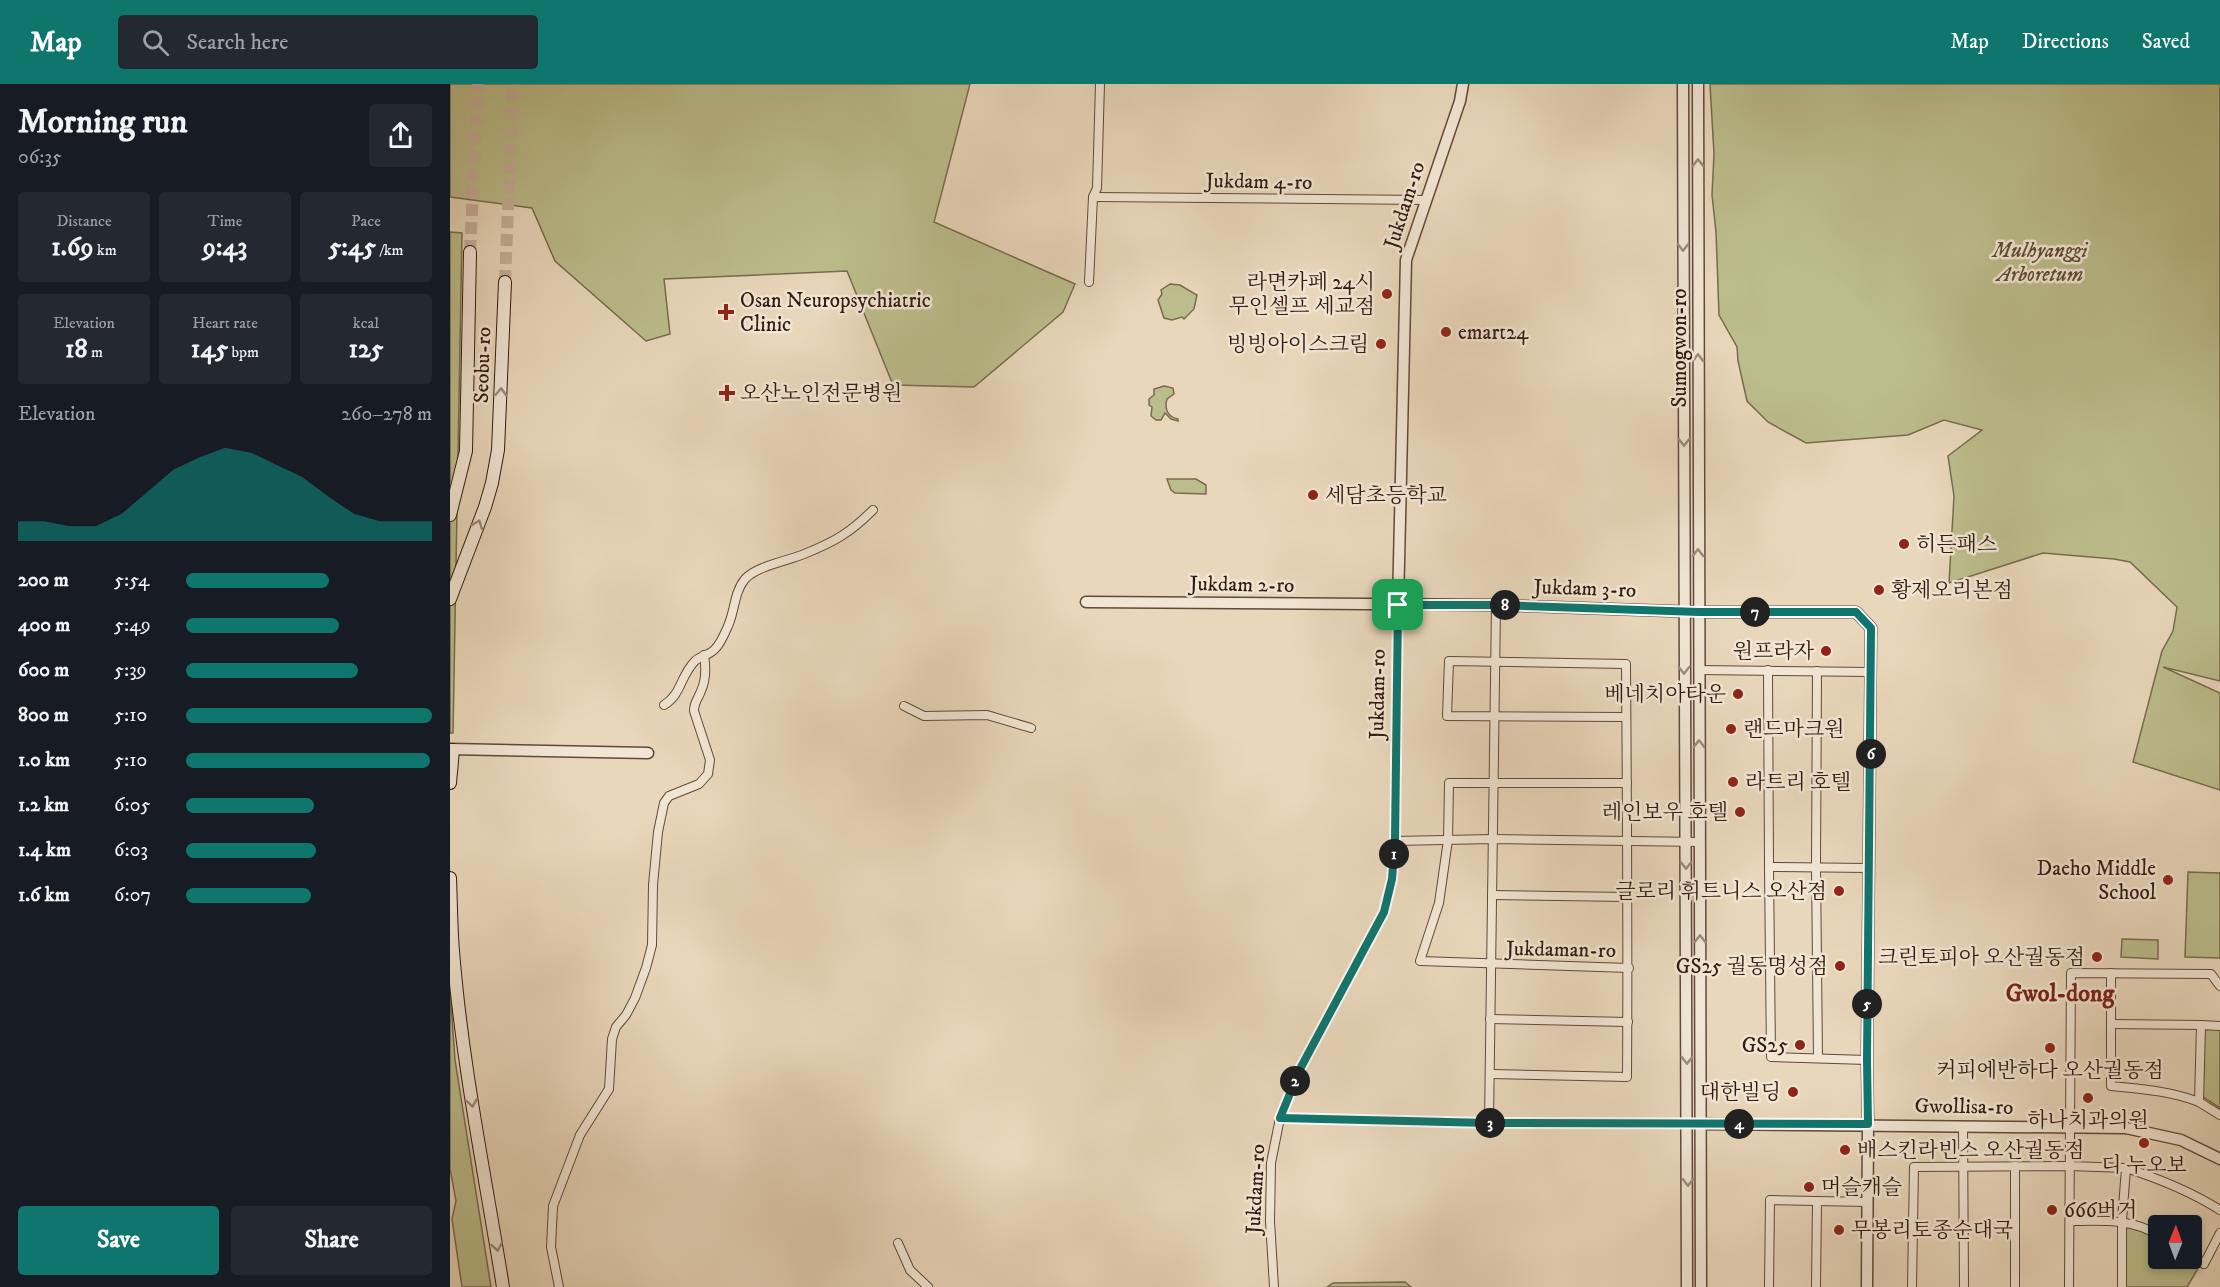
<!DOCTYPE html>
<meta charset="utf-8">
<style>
body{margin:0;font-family:"IM FELL DW Pica","Noto Serif KR",serif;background:#242831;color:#f1f3f6;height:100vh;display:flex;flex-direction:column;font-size:22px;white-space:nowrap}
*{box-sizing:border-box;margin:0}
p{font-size:20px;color:#9ea1a6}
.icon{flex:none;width:33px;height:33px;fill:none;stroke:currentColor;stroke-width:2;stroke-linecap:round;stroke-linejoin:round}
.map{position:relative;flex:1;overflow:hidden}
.details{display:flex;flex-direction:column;background:#171b24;width:450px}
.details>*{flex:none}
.needle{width:39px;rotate:1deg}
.controls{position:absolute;left:1698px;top:1131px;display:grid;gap:12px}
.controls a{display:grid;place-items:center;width:54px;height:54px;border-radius:6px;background:#171b24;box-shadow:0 3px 9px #0003;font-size:30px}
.pin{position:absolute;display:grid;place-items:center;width:51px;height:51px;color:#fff;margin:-26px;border-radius:12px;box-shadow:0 3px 9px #0006}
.km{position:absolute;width:30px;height:30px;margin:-15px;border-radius:50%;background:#222;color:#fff;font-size:16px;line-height:30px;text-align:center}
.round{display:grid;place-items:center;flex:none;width:63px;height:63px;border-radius:6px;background:#242831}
.head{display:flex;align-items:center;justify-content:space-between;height:102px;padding:0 18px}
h1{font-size:33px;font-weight:700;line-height:45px}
.stats{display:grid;grid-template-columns:repeat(3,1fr);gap:9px;height:102px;padding:6px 18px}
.stats div{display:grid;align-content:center;border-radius:6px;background:#242831;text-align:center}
.stats b{font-size:26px;font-weight:700}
.stats small{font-size:16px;font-weight:400}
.stats p{font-size:16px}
.chart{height:168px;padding:12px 18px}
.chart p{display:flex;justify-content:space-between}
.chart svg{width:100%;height:108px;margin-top:6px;fill:#0f766e;opacity:.7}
.action{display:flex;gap:12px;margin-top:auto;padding:12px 18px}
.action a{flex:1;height:69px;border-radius:6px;background:#0f766e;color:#fff;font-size:24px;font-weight:700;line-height:69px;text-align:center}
.action a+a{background:#242831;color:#f1f3f6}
ul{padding:0 18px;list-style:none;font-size:20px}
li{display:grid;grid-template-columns:96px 72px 1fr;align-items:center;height:45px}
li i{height:15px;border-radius:8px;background:#0f766e}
header{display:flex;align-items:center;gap:36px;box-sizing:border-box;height:84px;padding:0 30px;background:#0f766e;color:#fff}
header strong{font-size:28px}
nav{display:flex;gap:33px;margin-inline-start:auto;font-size:21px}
.search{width:420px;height:54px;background:#242831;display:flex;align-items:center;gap:15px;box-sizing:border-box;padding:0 21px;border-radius:6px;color:#9ea1a6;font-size:22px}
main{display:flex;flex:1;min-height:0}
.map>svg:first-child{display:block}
</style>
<header>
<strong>Map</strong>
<div class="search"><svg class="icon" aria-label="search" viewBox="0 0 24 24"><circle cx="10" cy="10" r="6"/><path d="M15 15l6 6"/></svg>Search here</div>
<nav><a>Map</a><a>Directions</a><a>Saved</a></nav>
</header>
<main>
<section class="details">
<div class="head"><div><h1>Morning run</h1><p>06:35</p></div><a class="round"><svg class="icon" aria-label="share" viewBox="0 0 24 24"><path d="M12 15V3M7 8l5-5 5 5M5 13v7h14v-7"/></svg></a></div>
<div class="stats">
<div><p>Distance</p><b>1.69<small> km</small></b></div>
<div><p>Time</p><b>9:43</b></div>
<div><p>Pace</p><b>5:45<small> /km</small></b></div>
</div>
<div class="stats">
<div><p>Elevation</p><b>18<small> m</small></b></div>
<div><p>Heart rate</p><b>145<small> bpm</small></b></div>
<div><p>kcal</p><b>125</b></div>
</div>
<div class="chart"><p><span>Elevation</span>260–278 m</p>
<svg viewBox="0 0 160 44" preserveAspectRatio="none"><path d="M0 44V36L10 36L20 38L30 38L40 33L50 24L60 15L70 10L80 6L90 8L100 13L110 18L120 26L130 33L140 36L150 36L160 36V44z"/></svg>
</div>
<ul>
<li><b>200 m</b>5:54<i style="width:58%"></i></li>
<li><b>400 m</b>5:49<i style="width:62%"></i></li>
<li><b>600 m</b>5:39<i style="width:70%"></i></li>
<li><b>800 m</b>5:10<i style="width:100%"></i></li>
<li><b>1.0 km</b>5:10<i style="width:99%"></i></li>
<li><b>1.2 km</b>6:05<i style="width:52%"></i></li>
<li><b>1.4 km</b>6:03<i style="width:53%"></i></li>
<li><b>1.6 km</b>6:07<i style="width:51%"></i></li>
</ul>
<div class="action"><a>Save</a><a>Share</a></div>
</section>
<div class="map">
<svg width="1770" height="1203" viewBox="0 0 1770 1203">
<rect width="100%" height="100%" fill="#e9d7bb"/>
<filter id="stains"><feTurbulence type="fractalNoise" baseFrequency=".00333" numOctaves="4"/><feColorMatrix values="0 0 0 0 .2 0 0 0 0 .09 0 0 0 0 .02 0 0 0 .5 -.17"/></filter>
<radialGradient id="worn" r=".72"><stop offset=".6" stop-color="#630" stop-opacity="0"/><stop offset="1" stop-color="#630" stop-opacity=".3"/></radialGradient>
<g fill="#bcbd8c" stroke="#786c4e" stroke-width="1.5">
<path d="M0 0H520L484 138 625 200 613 228 524 303 443 301 397 187 214 195 220 250 196 257 105 177 82 124 0 113Z"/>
<path d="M1260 0H1770V597L1713 583 1770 609V706L1683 678 1712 567 1723 547 1727 523 1680 478 1664 475 1593 469 1499 499 1504 412 1498 372 1532 346 1494 336 1458 351 1356 359 1318 338 1297 317 1288 277 1287 263 1269 231 1266 148 1262 111 1264 70Z"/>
<path d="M0 148 12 149 3 649H0Z"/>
<path d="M720 200 730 201 747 211 744 225 734 235 732 233 722 236 714 234 708 216 712 210 711 206Z"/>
<path d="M714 302 723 304 724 310 717 315C714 325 718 333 728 335V337L721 335 715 329 711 336H706L701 332 702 323 699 321V315L704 311V305Z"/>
<path d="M717 395H746L756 401V410L725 409 721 406Z"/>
<path d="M1738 788 1770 789V874L1735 873Z"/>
<path d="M1672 855 1708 856V875L1671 873Z"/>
<path d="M0 906 5 976 41 1203H12L2 1135 6 1117 0 1085Z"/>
<path d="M1756 944H1770V1024L1753 1013 1754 946Z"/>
<path d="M1677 1141 1708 1154V1174L1740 1175 1750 1181 1737 1203H1674L1675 1143Z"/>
<path d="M955 1198 961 1203H877L883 1199Z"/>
</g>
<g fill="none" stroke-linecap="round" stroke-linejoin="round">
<g stroke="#c5b199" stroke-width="12" stroke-dasharray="12 6" stroke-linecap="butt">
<path d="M20 168 28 0"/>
<path d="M55 198 63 0"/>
</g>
<g stroke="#61493b" stroke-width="10">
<g id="minor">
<path d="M643 113 976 116"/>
<path d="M639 198 643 113 647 104 650 0"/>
<path d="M1249 586 1422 588"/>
<path d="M1318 586 1319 783"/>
<path d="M1367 587 1366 784 1368 974"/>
<path d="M214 621C232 610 230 592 245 577 250 572 259 571 264 566 270 561 275 549 278 542 285 527 284 508 295 495 307 482 337 477 354 470 384 458 400 449 423 426"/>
<path d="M454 622 474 632 537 631 581 644"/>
<path d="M1177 699H999L998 756 989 819 970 877 1179 884"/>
<path d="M945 757 1043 755 1250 758"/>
<path d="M1042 811 1176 813"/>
<path d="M1661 889V1002C1692 1005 1721 1007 1749 1018L1751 941 1770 942"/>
<path d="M1040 935 1178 938"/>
<path d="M1661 940 1751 941"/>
<path d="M1417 976 1321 973 1319 783 1419 784"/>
<path d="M1040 990 1177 993C1178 855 1177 718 1176 580L999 577 997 632 1176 633"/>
<path d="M1749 1018 1770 1031"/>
<path d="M830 1034 1039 1039 1251 1040"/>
<path d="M1039 1039 1046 521"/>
<path d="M1513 1042 1514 1203"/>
<path d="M1565 1082V1203"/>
<path d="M1620 1137C1651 1137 1681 1134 1708 1151"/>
<path d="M448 1159 460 1186 478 1203"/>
<path d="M1742 1172 1754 1180 1770 1149"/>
<path d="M109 1203 101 1163 103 1122 130 1051 159 1005 162 955 166 943 176 931 185 914 196 884 202 861 203 801 208 748 214 719 219 712 249 700 258 690 260 676 244 627C244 618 248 615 251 607 256 596 256 583 254 571"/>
<path d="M824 1203 820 1137 821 1079 830 1034 850 985 934 828 942 795 945 757 948 521"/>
<path d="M1319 1203 1320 1116 1417 1118"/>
<path d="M1366 1203 1367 1117"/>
<path d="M1462 1203 1464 1083 1619 1082 1676 1084"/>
<path d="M1619 1203 1621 889 1761 890 1770 902"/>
<path d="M1672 1203V1137L1676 1084C1710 1095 1740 1107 1770 1126"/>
</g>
</g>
<g stroke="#61493b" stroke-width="13">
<g id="tertiary">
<path d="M1233 0 1237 1203"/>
<path d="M1248 0 1251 1203"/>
<path d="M636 518 1046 521 1249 528H1406L1421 544 1417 976 1418 1040 1417 1203"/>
<path d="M948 521 956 176 1010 17 1013 0"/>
<path d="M0 665 198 669"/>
<path d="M1251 1040 1676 1044 1731 1056 1770 1075"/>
</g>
</g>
<g stroke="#341a10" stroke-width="14">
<g id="secondary">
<path d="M0 431 16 367 20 168"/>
<path d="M0 515 35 423 42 399 48 366 55 198"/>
<path d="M0 699 3 666"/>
<path d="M0 794C1 818 1 843 3 867 12 980 35 1091 53 1203"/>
</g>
</g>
<use href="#minor" stroke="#f1e5d3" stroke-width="8"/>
<use href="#tertiary" stroke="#f1e5d3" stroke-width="10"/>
<use href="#secondary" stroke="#f1e5d3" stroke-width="12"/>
</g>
<defs><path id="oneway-chevron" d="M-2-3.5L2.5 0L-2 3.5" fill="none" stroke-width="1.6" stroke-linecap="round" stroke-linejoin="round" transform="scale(1.5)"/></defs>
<g stroke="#9c8a7b">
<use href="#oneway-chevron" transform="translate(1248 79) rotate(-90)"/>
<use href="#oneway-chevron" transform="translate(1233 163) rotate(90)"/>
<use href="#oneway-chevron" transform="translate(1248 274) rotate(-90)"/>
<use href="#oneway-chevron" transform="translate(51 308) rotate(-88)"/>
<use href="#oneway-chevron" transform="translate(1234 358) rotate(90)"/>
<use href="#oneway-chevron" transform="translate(28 440) rotate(-69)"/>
<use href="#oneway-chevron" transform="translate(1248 469) rotate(-90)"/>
<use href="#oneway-chevron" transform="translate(1234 586) rotate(90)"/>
<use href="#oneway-chevron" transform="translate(1249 660) rotate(-90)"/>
<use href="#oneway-chevron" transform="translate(1236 781) rotate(90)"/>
<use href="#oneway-chevron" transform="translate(1250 855) rotate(-90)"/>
<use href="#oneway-chevron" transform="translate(1237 976) rotate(90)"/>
<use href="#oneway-chevron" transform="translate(22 1019) rotate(82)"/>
<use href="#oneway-chevron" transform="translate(1238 1098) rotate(90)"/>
<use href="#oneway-chevron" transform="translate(47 1163) rotate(81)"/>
</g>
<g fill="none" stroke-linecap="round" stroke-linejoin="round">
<g stroke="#fff" stroke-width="12">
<path id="route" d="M948 521H1046L1249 528H1406L1421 544 1417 976 1418 1040 1039 1039 830 1034 850 985 934 828 942 795 945 757Z"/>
</g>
<use href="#route" stroke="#0f766e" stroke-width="8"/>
</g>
<g fill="#8f2418" stroke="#f1e5d3" stroke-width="2">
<circle cx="937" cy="210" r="6"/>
<path d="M273 219h6v6h6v6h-6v6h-6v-6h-6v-6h6z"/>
<circle cx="996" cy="248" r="6"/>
<circle cx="931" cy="260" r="6"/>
<path d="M274 300h6v6h6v6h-6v6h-6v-6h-6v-6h6z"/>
<circle cx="863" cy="411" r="6"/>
<circle cx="1454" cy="460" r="6"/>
<circle cx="1429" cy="506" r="6"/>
<circle cx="1376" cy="567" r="6"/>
<circle cx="1288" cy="610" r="6"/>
<circle cx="1281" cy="645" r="6"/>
<circle cx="1283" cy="698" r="6"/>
<circle cx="1290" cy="728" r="6"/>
<circle cx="1718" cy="796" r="6"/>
<circle cx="1389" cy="807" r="6"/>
<circle cx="1647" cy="873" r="6"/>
<circle cx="1390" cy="882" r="6"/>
<circle cx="1350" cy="961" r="6"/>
<circle cx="1600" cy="964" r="6"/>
<circle cx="1343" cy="1008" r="6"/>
<circle cx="1638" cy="1014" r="6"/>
<circle cx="1694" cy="1059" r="6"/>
<circle cx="1395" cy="1066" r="6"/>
<circle cx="1359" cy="1103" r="6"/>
<circle cx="1602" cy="1126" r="6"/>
<circle cx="1389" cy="1146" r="6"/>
</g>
<g text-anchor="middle" stroke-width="5" stroke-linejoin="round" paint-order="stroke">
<g font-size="21" fill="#341a10" stroke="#f1e5d3">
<text transform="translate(809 97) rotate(1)" y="7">Jukdam 4-ro</text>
<text transform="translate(954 121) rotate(-72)" y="7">Jukdam-ro</text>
<text transform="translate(1229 264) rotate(-90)" y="7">Sumogwon-ro</text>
<text transform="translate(32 281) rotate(-88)" y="7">Seobu-ro</text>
<text transform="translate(792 500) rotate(1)" y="7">Jukdam 2-ro</text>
<text transform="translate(1135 504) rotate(2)" y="7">Jukdam 3-ro</text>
<text transform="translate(927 610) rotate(-89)" y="7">Jukdam-ro</text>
<text transform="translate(1111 865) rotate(1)" y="7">Jukdaman-ro</text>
<text transform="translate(1514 1022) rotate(1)" y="7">Gwollisa-ro</text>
<text transform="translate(805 1105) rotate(-87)" y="7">Jukdam-ro</text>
</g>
<g font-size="21" font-style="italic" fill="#5d4b35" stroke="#f1e5d3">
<text x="1590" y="173">Mulhyanggi<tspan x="1590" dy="24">Arboretum</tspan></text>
</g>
<g font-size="21" fill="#341a10" stroke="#f1e5d3" text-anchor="start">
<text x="925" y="205" text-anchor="end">라면카페 24시<tspan x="925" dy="24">무인셀프 세교점</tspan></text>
<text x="290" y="223">Osan Neuropsychiatric<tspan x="290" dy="24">Clinic</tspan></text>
<text x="1008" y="255">emart24</text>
<text x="919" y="267" text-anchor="end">빙빙아이스크림</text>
<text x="290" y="316">오산노인전문병원</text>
<text x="875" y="418">세담초등학교</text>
<text x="1466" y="467">히든패스</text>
<text x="1441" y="513">황제오리본점</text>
<text x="1364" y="574" text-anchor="end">원프라자</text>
<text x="1276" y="617" text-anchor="end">베네치아타운</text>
<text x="1293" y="652">랜드마크원</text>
<text x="1295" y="705">라트리 호텔</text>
<text x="1278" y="735" text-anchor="end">레인보우 호텔</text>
<text x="1706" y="791" text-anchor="end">Daeho Middle<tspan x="1706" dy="24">School</tspan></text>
<text x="1377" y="814" text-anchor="end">글로리 휘트니스 오산점</text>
<text x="1635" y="880" text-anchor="end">크린토피아 오산궐동점</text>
<text x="1378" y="889" text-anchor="end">GS25 궐동명성점</text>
<text x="1338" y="968" text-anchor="end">GS25</text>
<text x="1600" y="993" text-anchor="middle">커피에반하다 오산궐동점</text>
<text x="1331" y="1015" text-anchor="end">대한빌딩</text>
<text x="1638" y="1043" text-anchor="middle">하나치과의원</text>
<text x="1407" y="1073">배스킨라빈스 오산궐동점</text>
<text x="1694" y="1088" text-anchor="middle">디 누오보</text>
<text x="1371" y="1110">머슬캐슬</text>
<text x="1614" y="1133">666버거</text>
<text x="1401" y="1153">무봉리토종순대국</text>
</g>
<g font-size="24" font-weight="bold" fill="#7a1f14" stroke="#f1e5d3">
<text x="1610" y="917">Gwol-dong</text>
</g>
</g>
<rect width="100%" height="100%" filter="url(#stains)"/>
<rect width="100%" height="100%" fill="url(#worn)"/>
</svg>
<div class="controls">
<a><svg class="needle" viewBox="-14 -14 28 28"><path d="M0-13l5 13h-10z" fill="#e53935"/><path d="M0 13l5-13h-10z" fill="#9ea1a6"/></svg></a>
</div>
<div class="pin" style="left:948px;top:521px;background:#1e9e55"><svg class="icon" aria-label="arrive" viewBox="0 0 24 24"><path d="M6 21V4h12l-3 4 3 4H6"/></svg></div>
<b class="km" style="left:944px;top:770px">1</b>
<b class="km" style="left:845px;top:997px">2</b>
<b class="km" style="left:1040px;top:1039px">3</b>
<b class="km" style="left:1289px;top:1040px">4</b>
<b class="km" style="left:1417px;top:920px">5</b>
<b class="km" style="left:1421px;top:670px">6</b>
<b class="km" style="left:1305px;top:528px">7</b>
<b class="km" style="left:1055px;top:521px">8</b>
</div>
</main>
